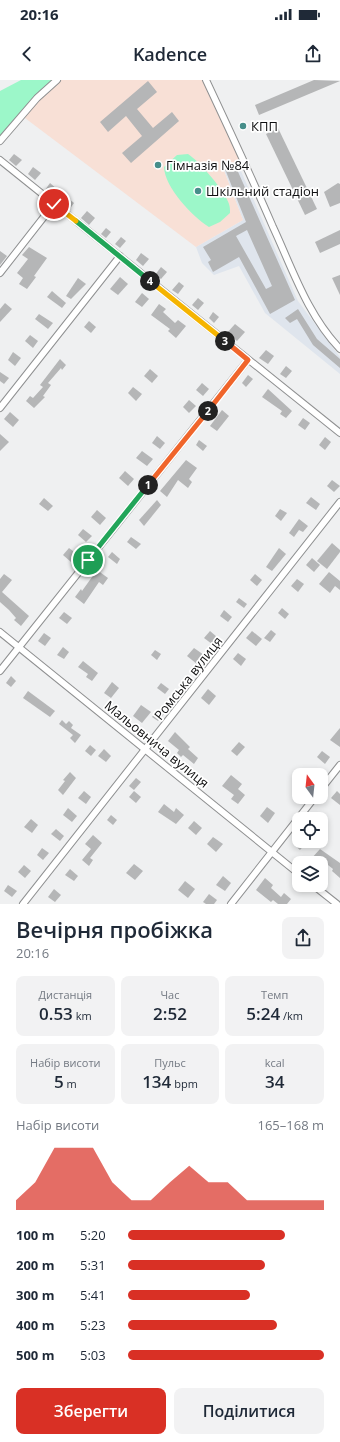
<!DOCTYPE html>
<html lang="uk">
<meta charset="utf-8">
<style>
body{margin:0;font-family:"Open Sans",sans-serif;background:#f2f2f3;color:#1f2937;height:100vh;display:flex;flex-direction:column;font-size:15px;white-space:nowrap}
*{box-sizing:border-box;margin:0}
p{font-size:13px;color:#747a83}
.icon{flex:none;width:22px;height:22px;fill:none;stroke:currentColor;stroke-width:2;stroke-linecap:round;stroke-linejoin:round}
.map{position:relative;height:824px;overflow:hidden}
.details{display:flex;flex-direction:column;background:#fff;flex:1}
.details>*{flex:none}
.needle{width:26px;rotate:345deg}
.fabs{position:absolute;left:292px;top:688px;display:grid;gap:8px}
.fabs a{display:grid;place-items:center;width:36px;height:36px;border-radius:8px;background:#fff;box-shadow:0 2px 6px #0003;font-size:20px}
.pin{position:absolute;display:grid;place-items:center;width:34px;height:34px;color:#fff;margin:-17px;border:2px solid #fff;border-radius:50%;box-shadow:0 1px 4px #0007}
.km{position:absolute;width:20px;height:20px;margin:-10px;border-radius:50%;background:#222;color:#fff;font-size:11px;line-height:20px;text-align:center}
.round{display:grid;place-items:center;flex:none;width:42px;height:42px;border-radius:8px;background:#f2f2f3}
.summary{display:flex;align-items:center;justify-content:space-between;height:68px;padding:0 16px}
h1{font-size:22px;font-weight:600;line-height:30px}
.metrics{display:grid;grid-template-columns:repeat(3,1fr);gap:6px;height:68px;padding:4px 16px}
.metrics div{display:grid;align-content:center;border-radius:8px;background:#f2f2f3;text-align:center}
.metrics b{font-size:17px;font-weight:600}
.metrics small{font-size:11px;font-weight:400}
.metrics p{font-size:11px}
.chart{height:112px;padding:8px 16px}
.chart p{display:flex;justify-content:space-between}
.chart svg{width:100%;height:72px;margin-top:4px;fill:#d93025;opacity:.7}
.primary-button{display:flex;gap:8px;margin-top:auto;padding:8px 16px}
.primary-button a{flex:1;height:46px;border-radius:8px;background:#d93025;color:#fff;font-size:16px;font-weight:600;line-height:46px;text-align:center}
.primary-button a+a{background:#f2f2f3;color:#1f2937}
ul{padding:0 16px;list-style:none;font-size:13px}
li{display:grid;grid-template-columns:64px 48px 1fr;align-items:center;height:30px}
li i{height:10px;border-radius:5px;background:#d93025}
.status{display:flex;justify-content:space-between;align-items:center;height:28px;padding:0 20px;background:#fff;direction:ltr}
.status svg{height:11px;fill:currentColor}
header{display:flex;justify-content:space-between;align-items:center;height:52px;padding:0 16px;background:#fff;font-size:18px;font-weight:600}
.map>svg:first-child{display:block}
</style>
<div class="status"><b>20:16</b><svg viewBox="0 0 49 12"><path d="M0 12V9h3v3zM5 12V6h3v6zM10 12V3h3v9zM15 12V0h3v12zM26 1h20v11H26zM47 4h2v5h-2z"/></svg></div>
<header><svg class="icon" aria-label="back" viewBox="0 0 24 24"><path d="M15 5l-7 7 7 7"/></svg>Kadence<svg class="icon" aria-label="share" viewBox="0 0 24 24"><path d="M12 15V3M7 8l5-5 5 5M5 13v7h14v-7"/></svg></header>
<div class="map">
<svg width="340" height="824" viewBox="0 0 340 824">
<rect width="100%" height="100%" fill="#eff0f1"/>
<path fill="#dfe5ed" d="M237 82 298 221 340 277V294L265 233 239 186 214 195 202 183 196 167 243 140 223 87Z"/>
<path fill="#f8e0d6" d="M57 0H206L244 80 223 88 243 140 196 167 21 35Z"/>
<g fill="#9cf7c9">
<path d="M21 0H57L0 61V11Z"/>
<path d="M188 74C198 80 226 112 229 124 230 127 230 130 230 133L220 142 209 147C192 136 165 108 164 87L177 75Z"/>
</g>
<g fill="#b5b6b7" fill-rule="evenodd">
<path d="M314 0 340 1 259 35 255 25Z"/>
<path d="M148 1 157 12 137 29 153 48 172 32 179 41 131 83 122 73 142 56 126 36 108 52 100 42Z"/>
<path d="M278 48 317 129 305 135 266 54Z"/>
<path d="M14 74 22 80 16 86 9 80Z"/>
<path d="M235 85 295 220 270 234 239 177 213 192 208 182 211 180 203 167 246 142 225 89ZM247 150 272 206 266 209 236 156Z"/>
<path d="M33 87 41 93 35 100 28 94Z"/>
<path d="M50 103 58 110 53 116 45 110Z"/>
<path d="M338 103 340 104V123L330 127 324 112Z"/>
<path d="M68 118 74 123 69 130 62 124Z"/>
<path d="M87 131 95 138 89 145 81 138Z"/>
<path d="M106 148 111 152 106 158 101 154Z"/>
<path d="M340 150V164L320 173 315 162Z"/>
<path d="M121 157 126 161 120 168 115 164Z"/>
<path d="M29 167 47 178 34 196 36 197 27 209 19 204 23 198 17 193 28 179 22 175Z"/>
<path d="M0 171 7 176 0 185Z"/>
<path d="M141 173 149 179 143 186 136 180Z"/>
<path d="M161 187 167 192 161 199 155 195Z"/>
<path d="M340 195V215L332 198Z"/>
<path d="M120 197 128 204 118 215 110 209Z"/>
<path d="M78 198 86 204 71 219 66 216Z"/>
<path d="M179 202 184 206 178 214 172 210Z"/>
<path d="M52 211 66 223 62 228 47 217Z"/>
<path d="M142 213 149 219 142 227 135 222Z"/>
<path d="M198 218 204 223 198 230 192 225Z"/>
<path d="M5 223 12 229 0 242V229Z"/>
<path d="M159 224 166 229 163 232 175 243 178 240 186 246 176 258 168 251 170 249 151 235Z"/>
<path d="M298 229 317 259 340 279V288L313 265 297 239 290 243 285 238Z"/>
<path d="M213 232 219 237 214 243 209 238Z"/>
<path d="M39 234 53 243 48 249 35 239Z"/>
<path d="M89 241 96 247 91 253 84 247Z"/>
<path d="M235 244 245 252 237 261 227 253Z"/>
<path d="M30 255 38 261 33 268 25 261Z"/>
<path d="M266 270 274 276 268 284 259 278Z"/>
<path d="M13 272 21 278 15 286 8 280Z"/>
<path d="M60 279 66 285 62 290 61 288 48 303 51 305 43 316 45 317 34 328 26 321 30 316 33 318 43 307 40 305Z"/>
<path d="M286 286 292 291 286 298 280 294Z"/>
<path d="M150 289 158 296 152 303 144 296Z"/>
<path d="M0 292 9 298 4 304 0 301Z"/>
<path d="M248 295 253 299 246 307 242 303Z"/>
<path d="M202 303 209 309 203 316 196 310Z"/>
<path d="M133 307 142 314 136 321 128 313Z"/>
<path d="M268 309 292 331 286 338 280 334 282 331 262 317Z"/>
<path d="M189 320 196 326 189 333 183 327Z"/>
<path d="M222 330 229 336 217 351 210 346Z"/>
<path d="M10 332 19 340 13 347 4 339Z"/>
<path d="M303 338 310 343 305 350 298 345Z"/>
<path d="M0 354 9 362 0 371Z"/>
<path d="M157 356 165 363 160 369 152 363Z"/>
<path d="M325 357 331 362 325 370 319 365Z"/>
<path d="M199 360 207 366 203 371 196 365Z"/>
<path d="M142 371 153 379 147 386 136 378Z"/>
<path d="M186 380 197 388 189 399 192 402 188 408 178 400 167 417 160 411Z"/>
<path d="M125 391 134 399 128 406 119 398Z"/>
<path d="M332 400 340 406 334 412 327 406Z"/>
<path d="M311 417 320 424 316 430 306 423Z"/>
<path d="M44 418 53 426 48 431 39 424Z"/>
<path d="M157 420 161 425 144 446 139 440Z"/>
<path d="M280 429 287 433 281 441 275 436Z"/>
<path d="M97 430 106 438 100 445 91 437Z"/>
<path d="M299 439 308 446 303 452 299 450 294 457 289 453Z"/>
<path d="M83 449 92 456 86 462 78 455Z"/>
<path d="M131 457 141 464 136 469 127 462Z"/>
<path d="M332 463 340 470V472L327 489 317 481Z"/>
<path d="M69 468 77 474 71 482 63 475Z"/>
<path d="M279 468 286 474 272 491 266 487Z"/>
<path d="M112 472 120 479 117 484 108 477Z"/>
<path d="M312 478 320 485 314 492 306 485Z"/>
<path d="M97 490 108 498 103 505 99 502 84 524 75 517 81 509 82 511Z"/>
<path d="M329 492 340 501V510L335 506 330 513 319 504Z"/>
<path d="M4 494 12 500 2 512 29 536 21 546 14 540 16 538 9 530 0 522V499Z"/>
<path d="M255 494 262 500 257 506 250 500Z"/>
<path d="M297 499 304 504 298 512 291 506Z"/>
<path d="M239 518 247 524 244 528 236 522Z"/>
<path d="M282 528 289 534 285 539 278 533Z"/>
<path d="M224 530 232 537 228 542 220 536Z"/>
<path d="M64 532 72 538 67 544 59 538Z"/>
<path d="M271 550 276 554 270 562 264 558Z"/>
<path d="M210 551 217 557 212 564 204 558Z"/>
<path d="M252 551 262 559 256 566 246 558Z"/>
<path d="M44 553 51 558 45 566 38 561Z"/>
<path d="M63 567 69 572 64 579 57 575Z"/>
<path d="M194 568 204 575 197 584 187 576Z"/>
<path d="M155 570 161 574 157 580 151 575Z"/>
<path d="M238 573 246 579 241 586 233 579Z"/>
<path d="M83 581 98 593 92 601 86 597 88 594 78 587Z"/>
<path d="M11 596 16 601 11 607 6 603Z"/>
<path d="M112 602 119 608 111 618 104 613Z"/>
<path d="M161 603 169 609 165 614 157 608Z"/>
<path d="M208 609 216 616 209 625 201 618Z"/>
<path d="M28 611 55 631 50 637 23 618Z"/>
<path d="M141 625 151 632 142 643 133 636Z"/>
<path d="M158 629 164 634 158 641 152 637Z"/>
<path d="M62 640 66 644 69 641 73 645 71 648 81 655 75 663 70 658 73 655 59 644Z"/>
<path d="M340 648V667L330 660Z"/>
<path d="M175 652 190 667 188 669 198 678 194 684 183 675 181 677 177 673 179 670 168 661Z"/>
<path d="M239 662 245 667 237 676 231 671Z"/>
<path d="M90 665 96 670 91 676 85 671Z"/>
<path d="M104 669 111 676 106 682 98 676Z"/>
<path d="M322 671 330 677 325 684 317 677Z"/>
<path d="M70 692 76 698 63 715 58 710 65 701 63 700Z"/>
<path d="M231 695 242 704 238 709 245 715 238 724 231 719 234 715 222 706Z"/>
<path d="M136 698 141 702 134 710 129 706Z"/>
<path d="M84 711 91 717 86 724 78 718Z"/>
<path d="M134 711 141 717 136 723 129 717Z"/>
<path d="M337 711 340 714V725L331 718Z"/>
<path d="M164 724 174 732 176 728 184 735 176 744 158 732Z"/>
<path d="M267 727 275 733 268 743 260 736Z"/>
<path d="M68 728 77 736 72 742 63 735Z"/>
<path d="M111 735 117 740 113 745 107 740Z"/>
<path d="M31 739 38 745 32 753 24 747Z"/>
<path d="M194 741 202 748 196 755 188 748Z"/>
<path d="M56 749 64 756 60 761 51 754Z"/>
<path d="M93 755 102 763 90 778 93 780 89 786 82 780 91 769 85 764Z"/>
<path d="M213 757 223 764 216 772 207 764Z"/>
<path d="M297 761H308L300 770 294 765Z"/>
<path d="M42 768 49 773 43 780 37 775Z"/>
<path d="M320 769 340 783V798L332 791 333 789 323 781 316 783 311 779Z"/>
<path d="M134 784 143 791 135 800 126 793Z"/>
<path d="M24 785 31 791 25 798 18 792Z"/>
<path d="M70 789 78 796 74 801 65 795Z"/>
<path d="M223 796 231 803 225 811 216 805Z"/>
<path d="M265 798 273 805 271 808 281 817 284 813 291 819 287 824H278L273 820 271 822 256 810Z"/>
<path d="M185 801 195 809 188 818 178 810Z"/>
<path d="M8 805 17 811 12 817 4 811Z"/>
<path d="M54 809 61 815 55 822 48 817Z"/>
<path d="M209 814 217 820 214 824H206L203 822Z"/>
</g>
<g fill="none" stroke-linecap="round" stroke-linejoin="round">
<g stroke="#8f9091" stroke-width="8">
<g id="minor">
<path d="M206 0C229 49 252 98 273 147 293 190 307 234 340 269"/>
<path d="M0 61 37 18 57 0"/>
<path d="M0 80 340 353"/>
<path d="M0 193 54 124"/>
<path d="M0 328 120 176"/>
<path d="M0 552 299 794"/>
<path d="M0 591 248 280"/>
<path d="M321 709 340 685"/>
<path d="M313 805 337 824"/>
<path d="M23 824 340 422"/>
<path d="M231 824 315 717"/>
</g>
</g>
<use href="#minor" stroke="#fff" stroke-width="6"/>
</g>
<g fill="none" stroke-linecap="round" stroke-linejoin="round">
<g stroke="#fff" stroke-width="8">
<path id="split-1" d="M88 480 148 405"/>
</g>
<g stroke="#fff" stroke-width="8">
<path id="split-2" d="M148 405 208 331"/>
</g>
<g stroke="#fff" stroke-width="8">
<path id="split-3" d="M208 331 248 280 225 261"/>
</g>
<g stroke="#fff" stroke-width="8">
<path id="split-4" d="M150 201 225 261"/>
</g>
<g stroke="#fff" stroke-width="8">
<path id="split-5" d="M76 141 150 201"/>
</g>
<g stroke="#fff" stroke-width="8">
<path id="split-6" d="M54 124 76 141"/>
</g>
<use href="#split-1" stroke="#22a559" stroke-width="5"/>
<use href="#split-2" stroke="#f0652b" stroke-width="5"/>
<use href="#split-3" stroke="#f0652b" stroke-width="5"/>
<use href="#split-4" stroke="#f5b400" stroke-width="5"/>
<use href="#split-5" stroke="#22a559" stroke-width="5"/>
<use href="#split-6" stroke="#f5b400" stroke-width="5"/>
</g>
<g fill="#468e8a" stroke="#fff" stroke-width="1.5">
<circle cx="243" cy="46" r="4"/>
<circle cx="158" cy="85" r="4"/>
<circle cx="198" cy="111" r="4"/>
</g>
<g text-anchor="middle" stroke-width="3.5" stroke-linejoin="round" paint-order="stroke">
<g font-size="13" fill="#101011" stroke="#fff" text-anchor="start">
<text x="251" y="51">КПП</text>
<text x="166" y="90">Гімназія №84</text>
<text x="206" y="116">Шкільний стадіон</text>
</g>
<g font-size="13" fill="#101011" stroke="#fff">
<text transform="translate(188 598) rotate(-52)" y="5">Ромська вулиця</text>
<text transform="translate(157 664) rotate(39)" y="5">Мальовнича вулиця</text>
</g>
</g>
</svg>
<div class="fabs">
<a><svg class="needle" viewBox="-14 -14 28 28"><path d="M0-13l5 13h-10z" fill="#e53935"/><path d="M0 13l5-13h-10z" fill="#747a83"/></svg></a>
<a><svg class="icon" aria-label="locate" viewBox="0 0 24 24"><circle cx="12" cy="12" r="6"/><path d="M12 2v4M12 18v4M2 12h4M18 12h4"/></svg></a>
<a><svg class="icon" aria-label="layers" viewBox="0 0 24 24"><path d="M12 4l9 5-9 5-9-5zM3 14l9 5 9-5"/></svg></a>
</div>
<div class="pin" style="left:88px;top:480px;background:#1e9e55"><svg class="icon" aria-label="arrive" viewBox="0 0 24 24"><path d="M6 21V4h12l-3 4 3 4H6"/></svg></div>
<div class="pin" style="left:54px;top:124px;background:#d93025"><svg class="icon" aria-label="check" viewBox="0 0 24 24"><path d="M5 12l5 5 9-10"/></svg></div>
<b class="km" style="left:148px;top:405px">1</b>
<b class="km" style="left:208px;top:331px">2</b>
<b class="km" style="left:225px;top:261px">3</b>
<b class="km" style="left:150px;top:201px">4</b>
</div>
<section class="details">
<div class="summary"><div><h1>Вечірня пробіжка</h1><p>20:16</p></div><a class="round"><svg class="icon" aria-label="share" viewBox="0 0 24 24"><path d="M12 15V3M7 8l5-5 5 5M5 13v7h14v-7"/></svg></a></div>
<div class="metrics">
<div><p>Дистанція</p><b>0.53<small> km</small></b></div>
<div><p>Час</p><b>2:52</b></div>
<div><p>Темп</p><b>5:24<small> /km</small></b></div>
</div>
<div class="metrics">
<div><p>Набір висоти</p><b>5<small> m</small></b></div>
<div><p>Пульс</p><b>134<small> bpm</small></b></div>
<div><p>kcal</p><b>34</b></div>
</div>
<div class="chart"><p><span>Набір висоти</span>165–168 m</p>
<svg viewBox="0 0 160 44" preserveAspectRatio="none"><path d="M0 44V38L10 27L20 6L30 6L40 6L50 27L60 38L70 38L80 27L90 17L100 27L110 27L120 38L130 38L140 38L150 38L160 38V44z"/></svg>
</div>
<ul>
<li><b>100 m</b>5:20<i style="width:80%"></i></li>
<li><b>200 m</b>5:31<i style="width:70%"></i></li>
<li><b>300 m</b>5:41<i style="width:62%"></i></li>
<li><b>400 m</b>5:23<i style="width:76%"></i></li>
<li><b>500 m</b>5:03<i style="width:100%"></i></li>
</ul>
<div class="primary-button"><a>Зберегти</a><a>Поділитися</a></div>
</section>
